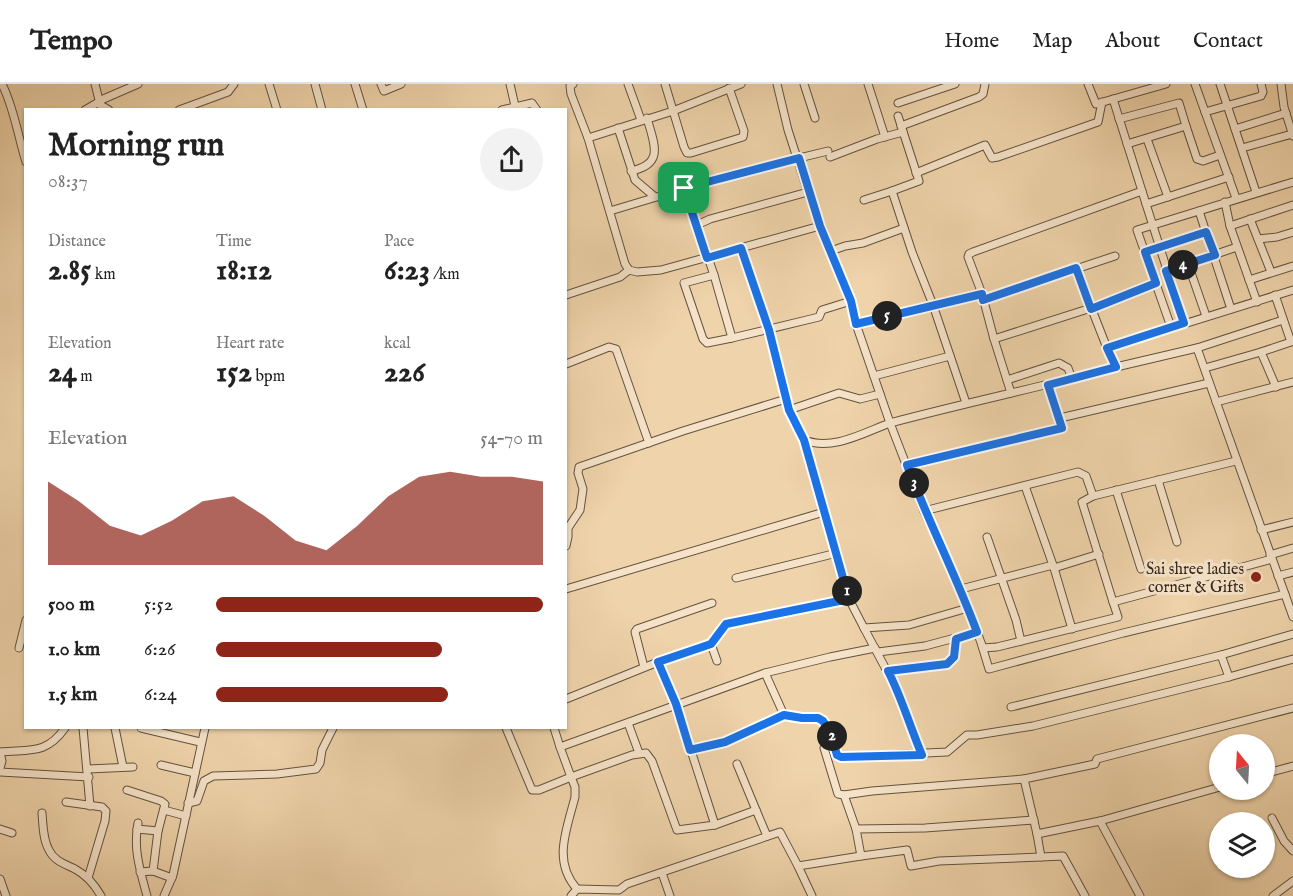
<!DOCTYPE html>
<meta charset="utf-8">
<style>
body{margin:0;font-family:"IM FELL English",serif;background:#f2f2f2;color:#222;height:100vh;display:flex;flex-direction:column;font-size:22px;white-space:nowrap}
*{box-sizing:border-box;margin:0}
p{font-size:20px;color:#767676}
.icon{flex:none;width:33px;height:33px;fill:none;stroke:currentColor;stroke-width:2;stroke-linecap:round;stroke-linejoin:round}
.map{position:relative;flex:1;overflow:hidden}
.details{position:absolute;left:24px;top:24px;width:543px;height:621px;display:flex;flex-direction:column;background:#fff;border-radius:0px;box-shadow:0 2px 4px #0004}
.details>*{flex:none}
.needle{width:39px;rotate:342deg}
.buttons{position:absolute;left:1209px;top:650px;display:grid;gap:12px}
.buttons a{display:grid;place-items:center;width:66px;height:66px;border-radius:50%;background:#fff;box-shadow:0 2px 4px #0004;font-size:30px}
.pin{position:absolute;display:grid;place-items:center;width:51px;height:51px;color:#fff;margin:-26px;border-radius:12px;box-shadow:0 3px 9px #0006}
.km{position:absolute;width:30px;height:30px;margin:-15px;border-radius:50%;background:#222;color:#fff;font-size:16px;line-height:30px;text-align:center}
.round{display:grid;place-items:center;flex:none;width:63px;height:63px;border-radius:32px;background:#f2f2f2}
.head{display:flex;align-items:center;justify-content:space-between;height:102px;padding:0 24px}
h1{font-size:33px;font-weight:800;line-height:45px}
.stats{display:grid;grid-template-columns:repeat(3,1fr);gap:9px;height:102px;padding:6px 24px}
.stats div{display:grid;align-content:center}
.stats b{font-size:30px;font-weight:800}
.stats small{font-size:16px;font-weight:400}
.stats p{font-size:16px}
.chart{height:168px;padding:12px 24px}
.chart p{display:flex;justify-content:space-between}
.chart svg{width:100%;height:108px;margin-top:6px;fill:#8f2418;opacity:.7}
ul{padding:0 24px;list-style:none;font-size:20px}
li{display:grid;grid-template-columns:96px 72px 1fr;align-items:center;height:45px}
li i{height:15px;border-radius:8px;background:#8f2418}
header{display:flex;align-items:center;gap:36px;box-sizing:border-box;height:84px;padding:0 30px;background:#fff;border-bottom:2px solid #e0e0e0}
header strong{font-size:28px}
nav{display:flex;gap:33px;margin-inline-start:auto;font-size:21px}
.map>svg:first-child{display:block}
</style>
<header>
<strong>Tempo</strong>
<nav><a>Home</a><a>Map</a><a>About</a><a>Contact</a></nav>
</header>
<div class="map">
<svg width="1293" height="812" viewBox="0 0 1293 812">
<rect width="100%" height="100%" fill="#efd3aa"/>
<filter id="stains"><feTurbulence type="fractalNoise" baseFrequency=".00333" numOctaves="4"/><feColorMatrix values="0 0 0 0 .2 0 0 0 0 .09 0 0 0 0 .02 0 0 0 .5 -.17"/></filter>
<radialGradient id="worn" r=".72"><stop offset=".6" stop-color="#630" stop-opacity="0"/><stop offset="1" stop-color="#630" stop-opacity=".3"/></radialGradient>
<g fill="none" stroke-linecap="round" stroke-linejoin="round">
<g stroke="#62533f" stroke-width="9">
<g id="minor">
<path d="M2 0C14 24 18 52 26 78"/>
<path d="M95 0 100 20 101 16 138 0"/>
<path d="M269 0 277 26"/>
<path d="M315 0 322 26"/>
<path d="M355 0 363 26"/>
<path d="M381 0 384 7 401 0"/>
<path d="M510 0 515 22"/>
<path d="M573 0 570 2 571 10 588 54"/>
<path d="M628 0 641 36"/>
<path d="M665 0 684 63 687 69H691L743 53 744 47 729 4"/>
<path d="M741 0 673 27 588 54 625 180 629 186 637 188 661 186 820 142"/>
<path d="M777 0 788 46 808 108 851 217 856 240 933 221 912 168 892 107 919 97 898 32"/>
<path d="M804 0 815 34"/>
<path d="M868 0 885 53"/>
<path d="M1088 0 1096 20 1166 0"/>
<path d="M1195 0 1236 114"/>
<path d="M1220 0 1256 108"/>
<path d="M1281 0 1284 23 1293 52"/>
<path d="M1113 15 1142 107 973 168 969 170 968 173 982 210 994 255 1091 224 1156 199"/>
<path d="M898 19 955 0"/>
<path d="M85 26 97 19 109 26"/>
<path d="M179 26 228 8 234 0"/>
<path d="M502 26 532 19 537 26"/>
<path d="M1205 28 1261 12 1263 8 1261 0"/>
<path d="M1119 35 1179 19 1186 42 1127 60"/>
<path d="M901 42 979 13 983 10 985 0"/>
<path d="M1186 42 1197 75 1203 77 1220 71"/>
<path d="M618 44 635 96 655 113"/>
<path d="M1235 45 1286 29"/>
<path d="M1147 55 1168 113"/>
<path d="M1242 64 1292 50"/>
<path d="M830 73 877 55 903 48"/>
<path d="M631 87C665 80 654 60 647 34"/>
<path d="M916 89 985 61 992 74 998 73 1098 38 1102 18"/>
<path d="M684 104 697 141"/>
<path d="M1142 107 1146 120 1229 93"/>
<path d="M808 108 710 135 697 141 714 191 732 254 819 233 822 226 851 217"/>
<path d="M864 116 892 107"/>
<path d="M1225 118 1230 142 1257 218"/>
<path d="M1146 120 1184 239"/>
<path d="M610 127 733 90 828 67"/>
<path d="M1199 127 1231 225"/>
<path d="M1250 135 1271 188"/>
<path d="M1230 142 1293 121"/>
<path d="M1258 155 1277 153 1293 148"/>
<path d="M741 164 769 246 789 326 804 356C833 367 863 349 890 339L856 240"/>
<path d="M831 167 845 162 863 159 904 144"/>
<path d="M1145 168 1206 148"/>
<path d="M1188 180 1206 232"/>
<path d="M1076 185 1107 264"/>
<path d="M1166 187 1237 163"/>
<path d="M714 191 684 199 703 255 707 259 732 254"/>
<path d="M1249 196 1293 182"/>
<path d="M1293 206 1107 264 1116 283 1197 264 1293 533"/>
<path d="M566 211 620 193 629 186"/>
<path d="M1275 211 1291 258 1261 268 1276 303"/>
<path d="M983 216 1115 172"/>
<path d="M1171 243 1137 146 1293 98"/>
<path d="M994 255 1011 309"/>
<path d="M1197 264 1283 236"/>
<path d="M566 280 609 263 616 265 649 359"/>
<path d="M1116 283C1041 303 965 319 890 339L924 427 1078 388 1086 392 1093 412 1236 377"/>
<path d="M1205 284 1261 268"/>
<path d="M874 292 950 272"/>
<path d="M1007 296 1059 279 1068 284 1072 295"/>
<path d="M1216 318 1293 298"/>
<path d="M966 319 933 221 982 210"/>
<path d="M789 326 839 309 860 315 880 310"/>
<path d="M1060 334 1209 299"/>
<path d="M804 356 849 515 864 544"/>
<path d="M907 380 1062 344 1048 301"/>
<path d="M1158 396 1177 458"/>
<path d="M1025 402 1054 484 1099 470"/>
<path d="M1116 406 1141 485"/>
<path d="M1093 412 1082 418 1113 518 1272 475"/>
<path d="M924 427 961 505"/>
<path d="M1261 446 1293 438"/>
<path d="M987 453 1016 536 1021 557"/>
<path d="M566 462 568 453V444L580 426 583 405 578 389 579 383 683 347 786 315"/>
<path d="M1270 471 1293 464"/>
<path d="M1053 481 961 505 983 564 997 563 1118 533 1113 518"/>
<path d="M1054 484 1072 545"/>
<path d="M1278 492 1293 488"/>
<path d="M736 494 837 469"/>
<path d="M566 505 824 428"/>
<path d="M1293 550 1221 571 1229 593 1293 575"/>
<path d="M711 560 726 540 849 515"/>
<path d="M982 562 989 585 1123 549 1285 510"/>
<path d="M19 564 26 536"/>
<path d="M878 568 925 562 977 548"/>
<path d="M717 577 711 560 658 578 676 620 715 741 756 726 767 752"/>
<path d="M644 583 635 548 637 545 712 519"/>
<path d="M888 587 947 580C957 574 956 565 956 555"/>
<path d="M566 615 658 578"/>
<path d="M1011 623 1221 571"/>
<path d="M784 631 802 634H818L823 637 830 647 837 671 841 673 947 668 967 651H977L1033 642 1229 593"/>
<path d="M628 639 639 669"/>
<path d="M83 644 90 722"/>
<path d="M115 644 123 683"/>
<path d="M141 644 200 658"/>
<path d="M506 644 532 706H539L571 693 575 703V713C567 745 552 777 577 805"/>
<path d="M554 644 560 663"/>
<path d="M833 660 824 664 838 710 844 711 856 745"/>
<path d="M690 666 725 658 784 631 765 589 830 573 875 564"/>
<path d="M0 668C30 665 46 671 65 644"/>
<path d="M0 668 2 677 0 684"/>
<path d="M922 671 897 606 864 544 909 541 968 524"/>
<path d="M737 680 756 726"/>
<path d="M161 681 195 689"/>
<path d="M88 685 133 683"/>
<path d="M0 688 89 693"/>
<path d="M1264 690 1293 682"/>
<path d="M1220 703 1100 737 1037 750 1024 695 1095 680 1097 675 1293 624"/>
<path d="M127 706 161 717 165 720 158 747 153 787"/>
<path d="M844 711 872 707 1024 695"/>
<path d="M66 718 102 723 106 727 105 737 88 794"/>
<path d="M188 719 197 717 204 697 213 692 277 690 316 685 320 679 322 666 333 644"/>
<path d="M164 726 186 732"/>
<path d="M42 729C43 741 43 756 49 766 54 777 65 780 75 785 86 791 95 801 101 812"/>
<path d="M1272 734 1284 757 1293 767"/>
<path d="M1034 736 925 744 856 745 861 772 907 766 911 782 939 777 1041 773"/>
<path d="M1100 737 1140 812"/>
<path d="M138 739C133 765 140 786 147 812"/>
<path d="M715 741 677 746 652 677 646 669 632 671 571 693 560 663 765 589"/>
<path d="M0 745 12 749"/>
<path d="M137 745 158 747"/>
<path d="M1037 750 1041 773 1063 772 1085 812"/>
<path d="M140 788 153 787 172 794"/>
<path d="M662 789 670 812"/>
<path d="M0 795 6 812"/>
<path d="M164 812 173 791 205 644"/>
<path d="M571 812 577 805 619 806 627 800 780 748 798 782"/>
<path d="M812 812 798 782 861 772"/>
<path d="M1273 812 1293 797"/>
</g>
</g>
<use href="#minor" stroke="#f5e2c8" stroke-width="7"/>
</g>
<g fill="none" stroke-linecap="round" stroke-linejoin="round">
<g stroke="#fff" stroke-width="12">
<path id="route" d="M799 74 820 142 851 217 856 240 982 210 983 216 1076 184 1091 225 1156 199 1145 168 1206 148 1215 171 1166 187 1184 239 1107 264 1116 283 1048 301 1062 344 907 381C928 437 956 491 977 548L956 555 954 573 947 580 888 587C902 614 910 643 922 671L841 673 837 671 830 648 823 637 818 634H802L784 631 725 658 690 666 676 620 658 578 711 560 726 540 849 515 804 356 789 326 769 246 741 164 707 174 684 104Z"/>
</g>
<use href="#route" stroke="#1a73e8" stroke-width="8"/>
</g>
<circle fill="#8f2418" stroke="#f5e2c8" stroke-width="2" cx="1256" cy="493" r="6"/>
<g text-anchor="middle" stroke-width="6" stroke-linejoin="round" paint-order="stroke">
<g font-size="16" fill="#33281b" stroke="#f5e2c8" text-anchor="end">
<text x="1244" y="490">Sai shree ladies<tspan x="1244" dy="18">corner &amp; Gifts</tspan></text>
</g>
</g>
<rect width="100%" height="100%" filter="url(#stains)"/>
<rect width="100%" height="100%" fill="url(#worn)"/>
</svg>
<div class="buttons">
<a><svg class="needle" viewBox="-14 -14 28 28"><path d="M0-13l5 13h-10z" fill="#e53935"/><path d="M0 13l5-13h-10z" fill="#767676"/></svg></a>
<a><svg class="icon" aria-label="layers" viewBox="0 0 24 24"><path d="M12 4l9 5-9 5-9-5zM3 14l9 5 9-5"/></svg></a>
</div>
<div class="pin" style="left:684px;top:104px;background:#1e9e55"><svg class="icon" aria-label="arrive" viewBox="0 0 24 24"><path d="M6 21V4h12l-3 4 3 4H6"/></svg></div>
<b class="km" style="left:847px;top:507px">1</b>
<b class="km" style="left:832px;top:652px">2</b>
<b class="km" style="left:914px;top:399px">3</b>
<b class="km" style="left:1183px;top:181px">4</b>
<b class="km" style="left:887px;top:232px">5</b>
<section class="details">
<div class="head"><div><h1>Morning run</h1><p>08:37</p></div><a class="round"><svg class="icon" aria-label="share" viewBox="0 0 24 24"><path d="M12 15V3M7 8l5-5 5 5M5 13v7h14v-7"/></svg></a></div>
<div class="stats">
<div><p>Distance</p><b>2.85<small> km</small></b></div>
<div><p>Time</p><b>18:12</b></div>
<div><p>Pace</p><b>6:23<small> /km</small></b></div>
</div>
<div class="stats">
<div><p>Elevation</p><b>24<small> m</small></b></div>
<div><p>Heart rate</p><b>152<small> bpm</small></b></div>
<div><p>kcal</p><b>226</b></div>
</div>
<div class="chart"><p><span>Elevation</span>54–70 m</p>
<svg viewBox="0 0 160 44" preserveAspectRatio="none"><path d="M0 44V10L10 18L20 28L30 32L40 26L50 18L60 16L70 24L80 34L90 38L100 28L110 16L120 8L130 6L140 8L150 8L160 10V44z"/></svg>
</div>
<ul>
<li><b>500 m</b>5:52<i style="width:100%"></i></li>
<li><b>1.0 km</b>6:26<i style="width:69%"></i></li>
<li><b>1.5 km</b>6:24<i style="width:71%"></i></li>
</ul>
</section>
</div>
